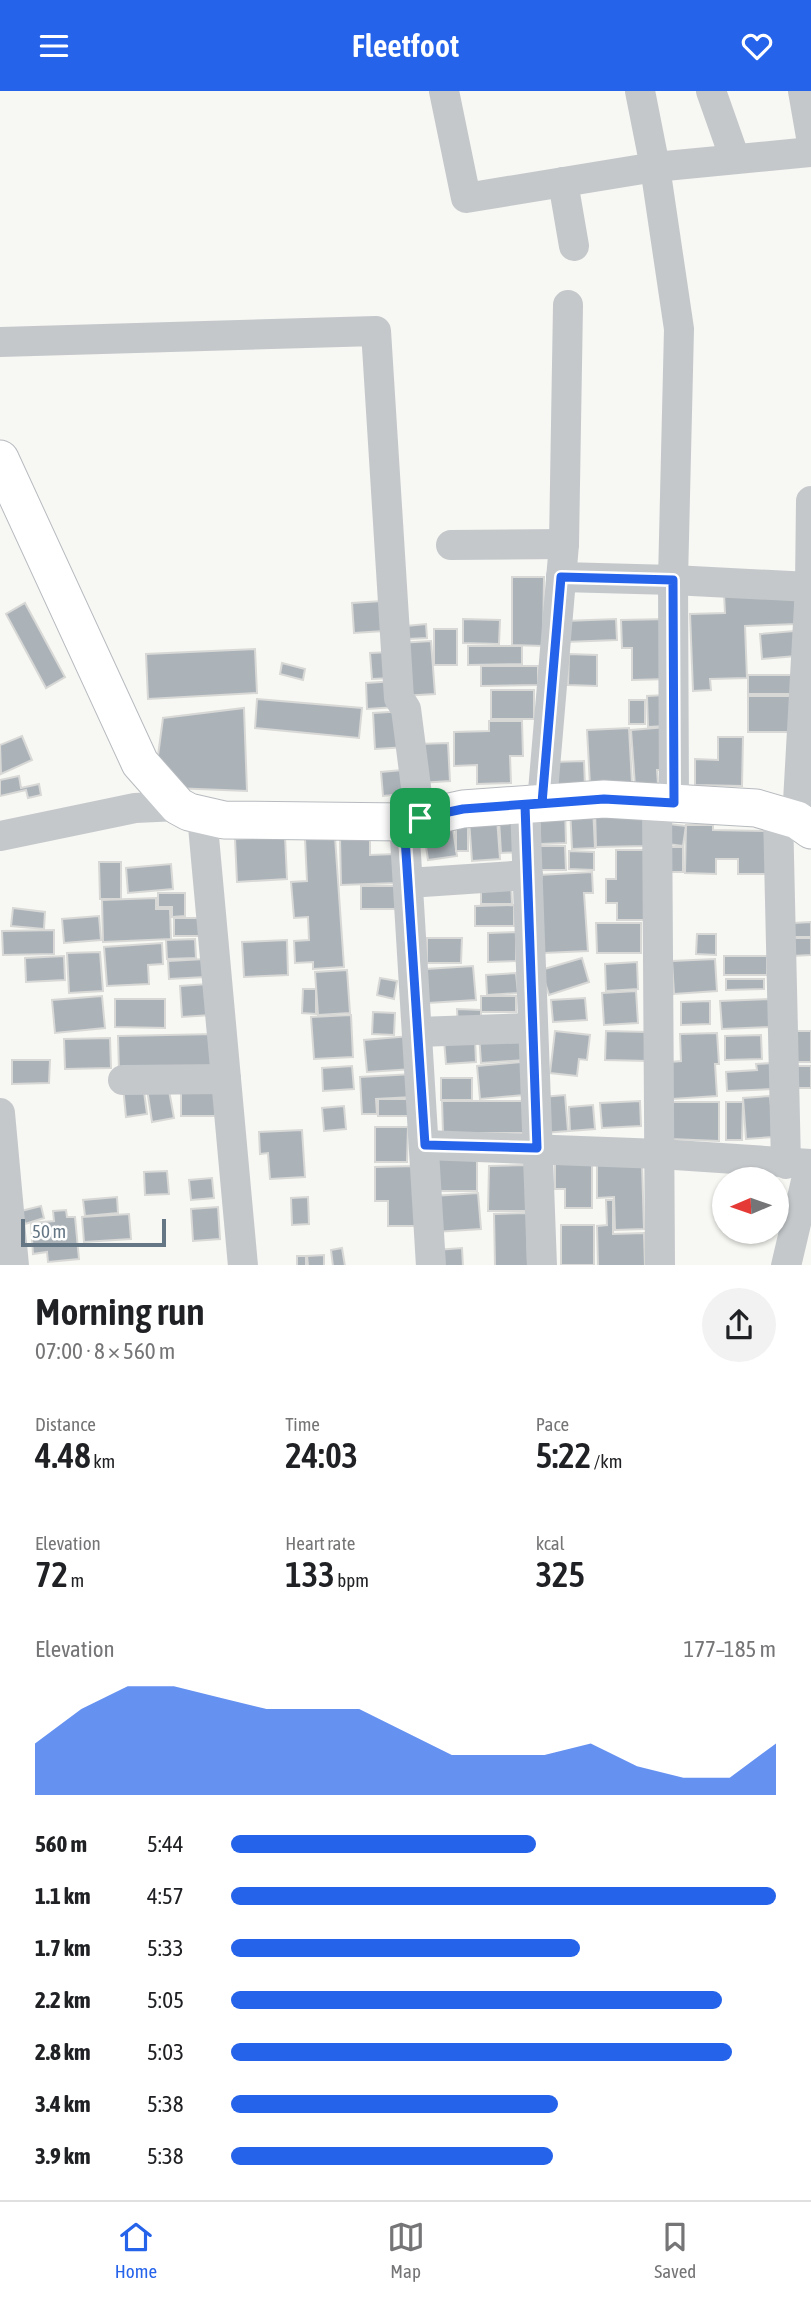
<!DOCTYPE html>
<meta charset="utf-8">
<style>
body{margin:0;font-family:"Asap Condensed",sans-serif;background:#f2f2f2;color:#202124;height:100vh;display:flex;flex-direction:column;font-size:26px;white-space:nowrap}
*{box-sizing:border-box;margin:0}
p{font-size:23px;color:#757577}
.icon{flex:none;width:38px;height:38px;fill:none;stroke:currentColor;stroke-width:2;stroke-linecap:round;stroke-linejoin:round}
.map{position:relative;height:1174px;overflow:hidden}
.side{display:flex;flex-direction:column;background:#fff;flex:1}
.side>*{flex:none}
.needle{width:46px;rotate:268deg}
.fabs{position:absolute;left:712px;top:1076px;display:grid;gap:14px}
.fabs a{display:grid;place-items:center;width:77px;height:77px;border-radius:50%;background:#fff;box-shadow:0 2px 5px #0004;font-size:35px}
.scale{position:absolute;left:21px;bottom:18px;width:145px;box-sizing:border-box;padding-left:7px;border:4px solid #657685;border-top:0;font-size:19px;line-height:24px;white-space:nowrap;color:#657685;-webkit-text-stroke:5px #fff;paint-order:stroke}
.pin{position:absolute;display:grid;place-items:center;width:60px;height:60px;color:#fff;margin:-30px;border-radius:14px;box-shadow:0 4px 10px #0006}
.round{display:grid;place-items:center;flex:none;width:74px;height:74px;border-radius:37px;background:#f2f2f2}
.head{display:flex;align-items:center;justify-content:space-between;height:119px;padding:0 35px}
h1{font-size:38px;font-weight:600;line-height:52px}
.stats{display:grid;grid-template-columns:repeat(3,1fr);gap:10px;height:119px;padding:7px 35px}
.stats div{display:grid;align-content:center}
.stats b{font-size:35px;font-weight:600}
.stats small{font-size:19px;font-weight:400}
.stats p{font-size:19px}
.chart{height:196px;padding:14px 35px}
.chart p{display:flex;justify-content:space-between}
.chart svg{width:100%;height:126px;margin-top:7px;fill:#2563eb;opacity:.7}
ul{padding:0 35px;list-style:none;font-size:23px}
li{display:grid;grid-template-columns:112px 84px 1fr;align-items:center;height:52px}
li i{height:18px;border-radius:9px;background:#2563eb}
header{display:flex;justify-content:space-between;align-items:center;height:91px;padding:0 35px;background:#2563eb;color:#fff;font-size:32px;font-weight:600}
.dock{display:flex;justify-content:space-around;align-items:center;height:98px;border-top:2px solid #e0e0e0;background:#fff;font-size:19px;color:#757577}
.dock a{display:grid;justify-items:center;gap:4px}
.dock .active{color:#2563eb}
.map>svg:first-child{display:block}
</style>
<header><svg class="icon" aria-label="menu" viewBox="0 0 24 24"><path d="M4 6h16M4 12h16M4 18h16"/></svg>Fleetfoot<svg class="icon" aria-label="heart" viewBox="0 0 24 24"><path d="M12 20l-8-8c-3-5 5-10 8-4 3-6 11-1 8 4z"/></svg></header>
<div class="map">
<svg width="811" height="1175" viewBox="0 0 811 1175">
<rect width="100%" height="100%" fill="#f7f7f3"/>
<g fill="#abb3b9" stroke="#d8d8d6" stroke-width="2">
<path d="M512 486H544L543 555 512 554Z"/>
<path d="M795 501 797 533 745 535 747 587 710 588 711 599 693 600 690 523 725 522 724 503Z"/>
<path d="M382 510 384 540 354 542 352 512Z"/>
<path d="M25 512 65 586 46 597 6 523Z"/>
<path d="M463 528 500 529 499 553 463 552Z"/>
<path d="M616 528 617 549 565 551V530Z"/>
<path d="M668 528 669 588 632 589V557H622L621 529Z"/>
<path d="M426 533 427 547 407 548 406 535Z"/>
<rect x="434" y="538" width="23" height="36"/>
<path d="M794 540 796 565 762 568 760 543Z"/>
<path d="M431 550 435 603 402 605 399 552Z"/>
<path d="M468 555H522V573L468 574Z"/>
<path d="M255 558 257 602 148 608 146 563Z"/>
<path d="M391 561 392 587 372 588 370 562Z"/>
<path d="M569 563 597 564V595L568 594Z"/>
<path d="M282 572 305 578 303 589 280 583Z"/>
<path d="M481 575H538V594L481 595Z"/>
<rect x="748" y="584" width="43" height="19"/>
<path d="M395 590 397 616 367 618 366 592Z"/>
<rect x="491" y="599" width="43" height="29"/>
<path d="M666 604V635L648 636 647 605Z"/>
<rect x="748" y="605" width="47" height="36"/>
<path d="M257 608 362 617 359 647 255 637Z"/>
<rect x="629" y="609" width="16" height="24"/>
<path d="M244 617 247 700 173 697 157 672 163 627Z"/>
<path d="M406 620 408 656 375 658 373 622Z"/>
<path d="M489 630H522L523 665H510L511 692 477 693V674L454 675V641L489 640Z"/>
<path d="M667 636 670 679H657L658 693 635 695 631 639Z"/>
<path d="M629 637 632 692 590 694 587 639Z"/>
<path d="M22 645 32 669 1 683 0 654Z"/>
<path d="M718 646H743L742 695 695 694V668L718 669Z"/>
<path d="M448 652 450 690 420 692 417 653Z"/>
<path d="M584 670 585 695H554L553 671Z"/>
<path d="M413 678 415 702 383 705 381 681Z"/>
<path d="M19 685 21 697 39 693 41 704 28 707 26 699 0 705V689Z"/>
<path d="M593 715 595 757 572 758 570 716Z"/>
<path d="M565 717 566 752 540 753 539 718Z"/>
<path d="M645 718 646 755 596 756 595 719Z"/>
<path d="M497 727 500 768 472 770 469 729Z"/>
<path d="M518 728 520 761 501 762 499 729Z"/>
<path d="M452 731 457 765 428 769 423 735Z"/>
<rect x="456" y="733" width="12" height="27"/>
<path d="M669 733 686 735 683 755 667 753Z"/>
<path d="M686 734H713V739L770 740 769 783H738V768H716V783L685 782Z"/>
<path d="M285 745 287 788 237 791 235 748Z"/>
<path d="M335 746 344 876 313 878V871L295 872 294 850 309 849 308 826 294 827 291 791 307 790 305 748Z"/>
<path d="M340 747H370V764L395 763 396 792 341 794Z"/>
<path d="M537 755H565L566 779H537Z"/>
<rect x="668" y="756" width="15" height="25"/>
<path d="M616 759H645V829H617V812H606V788H616Z"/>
<path d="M569 760 594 761V779L569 778Z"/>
<path d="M99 771H121V808H100Z"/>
<path d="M171 773 173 798 128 802 126 777Z"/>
<path d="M592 781 593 802H584L588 860 544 862 539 784Z"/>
<path d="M481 790H511L512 813H481Z"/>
<rect x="361" y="795" width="37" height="23"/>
<path d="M158 802H185V825L172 826V816H158Z"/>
<path d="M156 807V818H170L171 848 103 851 102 809Z"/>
<path d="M514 814V835H475V815Z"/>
<path d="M13 817 45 821 44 838 11 835Z"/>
<path d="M99 825 101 849 64 852 62 828Z"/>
<rect x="174" y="827" width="28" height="18"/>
<path d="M811 831V846H793V832Z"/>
<path d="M596 832H641V862H597Z"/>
<path d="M54 839V863L3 864 2 840Z"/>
<path d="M516 841V870L488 871V842Z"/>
<path d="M697 843H716V864L696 863Z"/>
<path d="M427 847H462L461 872H427Z"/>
<path d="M791 847H811V864L792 865Z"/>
<path d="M195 848 196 867 167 868 166 849Z"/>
<path d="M287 849 288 884 244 886 242 851Z"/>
<path d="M162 852 163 873 148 874 149 893 107 895 104 856Z"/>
<path d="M100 861 103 900 69 902 67 862Z"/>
<path d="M64 865 65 889 26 891 25 867Z"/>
<rect x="724" y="865" width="43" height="19"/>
<path d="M582 867 589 891 549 904 541 879Z"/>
<path d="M205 868 206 886 169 888 168 870Z"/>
<path d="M715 868 717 900 674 903 672 870Z"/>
<path d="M637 871 638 898 606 900 605 873Z"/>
<path d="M473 875 476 909 428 912 426 878Z"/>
<path d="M347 879 350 922 318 924 315 881Z"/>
<path d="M516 882 518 902 487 904 486 884Z"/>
<path d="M380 887 397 890 394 908 377 904Z"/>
<path d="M726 888H764V898L726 899Z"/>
<path d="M208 893 211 924 182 926 180 895Z"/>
<path d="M303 898H316V923L302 922Z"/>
<path d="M636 900 638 932 604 934 602 902Z"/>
<path d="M102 905 105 937 55 942 52 909Z"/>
<path d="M481 905H516V921H481V937H458L457 918 481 919Z"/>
<path d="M585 907 587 929 553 931 551 909Z"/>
<path d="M115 908H165V937L115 936Z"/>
<path d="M770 908 771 936 722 938 720 910Z"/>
<path d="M710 910V933L681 934V911Z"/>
<path d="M373 921 395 922 394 944 372 943Z"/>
<path d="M351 924 353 966 314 968 311 926Z"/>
<path d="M523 940 525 969 481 972 479 943Z"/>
<path d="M555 940 590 944 587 969 579 968 577 985 550 982Z"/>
<path d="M606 940 648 941V970L605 969Z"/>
<rect x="791" y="940" width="20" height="31"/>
<path d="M717 942 719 973H715L717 1005 672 1008 670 971 681 970 680 943Z"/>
<path d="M215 943V980L119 982 118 945Z"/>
<path d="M761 944 762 968 725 969V945Z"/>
<path d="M410 945 413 978 367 981 364 949Z"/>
<path d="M110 947 111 977 65 978 64 948Z"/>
<path d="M475 947 476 971 446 973 444 949Z"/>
<path d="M12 969H50L49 992 12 993Z"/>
<path d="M521 971 524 1004 480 1008 477 975Z"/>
<path d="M772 972 773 998 727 1000 726 981 757 979 756 973Z"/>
<path d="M352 975 354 998 323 1000 322 977Z"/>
<rect x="790" y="975" width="21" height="22"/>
<path d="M413 983 414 1006 376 1008 377 1023H362L360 986Z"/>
<rect x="441" y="987" width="31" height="22"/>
<path d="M143 993 147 1023 126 1026 123 995Z"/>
<path d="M168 994 174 1027 152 1031 147 998Z"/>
<rect x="181" y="994" width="34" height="31"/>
<path d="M565 1004 568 1040 544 1042 542 1006Z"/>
<path d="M770 1005 774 1046 746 1048 743 1007Z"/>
<path d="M378 1008H414L415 1025H378Z"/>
<path d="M442 1010H525V1042H443Z"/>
<path d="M640 1010 641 1035 602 1037 600 1012Z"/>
<path d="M670 1011H719V1050L670 1048Z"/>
<path d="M726 1011H743L742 1049H726Z"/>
<path d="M593 1014 595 1038 570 1040 569 1016Z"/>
<path d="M344 1015 346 1038 324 1040 322 1017Z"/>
<path d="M375 1036H408L407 1071H375Z"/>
<path d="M302 1039 305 1086 270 1088 268 1062 260 1063 259 1041Z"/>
<path d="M436 1062 477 1063V1100H436Z"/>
<path d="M555 1067H592V1117H565V1098H555Z"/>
<path d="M642 1073 644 1138 615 1139 614 1106 597 1107V1074Z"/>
<path d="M526 1074V1120H488L489 1075Z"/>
<path d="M415 1075 416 1135H388V1110H375V1076Z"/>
<path d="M167 1080 169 1103 145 1104 144 1081Z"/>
<path d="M212 1087 214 1107 191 1109 189 1089Z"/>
<path d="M478 1102 481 1138 435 1141 433 1105Z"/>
<path d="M117 1106 118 1122 85 1125 83 1109Z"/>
<path d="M308 1106 309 1133 292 1134 291 1107Z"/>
<path d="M606 1109H613V1143L644 1142 645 1175H598L597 1135 607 1134Z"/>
<path d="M41 1115 44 1127 25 1133 21 1120Z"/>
<path d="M218 1116 220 1148 193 1150 191 1118Z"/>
<path d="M66 1119 67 1126H75L79 1168 48 1171 47 1161 33 1163 31 1132 54 1130 53 1120Z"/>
<path d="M527 1122 528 1175H495L494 1123Z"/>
<path d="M129 1123 131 1148 84 1151 82 1126Z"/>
<rect x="561" y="1134" width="33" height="40"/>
<path d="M342 1157 345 1175H333L331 1159Z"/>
<path d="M462 1157 463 1175H437L436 1159Z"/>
<path d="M324 1164V1175H308L307 1165Z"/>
<rect x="297" y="1165" width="9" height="10"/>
</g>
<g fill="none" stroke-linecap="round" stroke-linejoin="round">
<g stroke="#b7bbbf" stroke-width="39">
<path id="major" d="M0 368 140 672 178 715 189 721 224 729 404 731 463 718 604 708 756 717 797 729 811 739"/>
</g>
<g stroke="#c4c8cb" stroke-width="30">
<path d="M444 0 466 107 655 76 811 61"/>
<path d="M640 0 655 76 679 238 673 489 674 712"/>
<path d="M711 0 735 68"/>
<path d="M803 0 811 46"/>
<path d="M563 91 574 155"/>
<path d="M0 251 376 240 399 607 406 618 420 727"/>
<path d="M451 454 564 453"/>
<path d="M561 486 673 489 810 496"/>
<path d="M657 711 660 1175"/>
<path d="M542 712 564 453 568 214"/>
<path d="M525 714 542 1175"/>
<path d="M778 722 786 1073"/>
<path d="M202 724 243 1175"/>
<path d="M797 729 810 496 811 410"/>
<path d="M404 731 431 1175"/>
<path d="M0 745 135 717 178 715"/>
<path d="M408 792 528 784"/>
<path d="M418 941 533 937"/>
<path d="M123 989 226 988"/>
<path d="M0 1022 14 1175"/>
<path d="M425 1054 660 1063 811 1073"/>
<path d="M786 1175 810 1073"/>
</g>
<use href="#major" stroke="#fff" stroke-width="37"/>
</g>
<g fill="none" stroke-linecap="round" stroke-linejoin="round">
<g stroke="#fff" stroke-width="14">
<path id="route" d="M420 727 404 731 425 1054 537 1057 525 714 604 708 674 712 673 489 561 486 542 712 463 718 420 727"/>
</g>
<use href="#route" stroke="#2563eb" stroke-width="9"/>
</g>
</svg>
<div class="fabs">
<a><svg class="needle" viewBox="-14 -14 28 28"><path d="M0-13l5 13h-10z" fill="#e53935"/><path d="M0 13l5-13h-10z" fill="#757577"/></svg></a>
</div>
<div class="scale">50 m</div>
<div class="pin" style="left:420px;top:727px;background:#1e9e55"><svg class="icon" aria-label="arrive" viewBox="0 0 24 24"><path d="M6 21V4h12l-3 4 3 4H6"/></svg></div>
</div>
<section class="side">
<div class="head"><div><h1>Morning run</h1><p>07:00 · 8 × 560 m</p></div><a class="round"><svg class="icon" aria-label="share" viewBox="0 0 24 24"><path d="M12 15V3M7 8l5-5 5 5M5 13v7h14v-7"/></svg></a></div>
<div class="stats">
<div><p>Distance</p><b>4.48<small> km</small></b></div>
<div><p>Time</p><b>24:03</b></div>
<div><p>Pace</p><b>5:22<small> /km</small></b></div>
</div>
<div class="stats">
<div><p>Elevation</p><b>72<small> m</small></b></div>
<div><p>Heart rate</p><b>133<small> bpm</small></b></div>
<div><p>kcal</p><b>325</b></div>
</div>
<div class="chart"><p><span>Elevation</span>177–185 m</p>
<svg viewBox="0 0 160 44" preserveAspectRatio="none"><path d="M0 44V26L10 14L20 6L30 6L40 10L50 14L60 14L70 14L80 22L90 30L100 30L110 30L120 26L130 34L140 38L150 38L160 26V44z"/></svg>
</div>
<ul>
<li><b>560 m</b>5:44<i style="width:56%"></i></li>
<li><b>1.1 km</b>4:57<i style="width:100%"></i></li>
<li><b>1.7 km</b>5:33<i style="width:64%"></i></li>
<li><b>2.2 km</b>5:05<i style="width:90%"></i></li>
<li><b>2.8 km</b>5:03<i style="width:92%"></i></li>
<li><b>3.4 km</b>5:38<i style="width:60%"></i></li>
<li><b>3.9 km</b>5:38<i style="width:59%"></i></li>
</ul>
</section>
<nav class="dock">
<a class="active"><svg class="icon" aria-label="home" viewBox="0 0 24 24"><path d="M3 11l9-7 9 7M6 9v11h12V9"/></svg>Home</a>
<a><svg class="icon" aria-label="map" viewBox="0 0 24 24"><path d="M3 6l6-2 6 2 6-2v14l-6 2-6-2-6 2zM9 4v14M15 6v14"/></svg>Map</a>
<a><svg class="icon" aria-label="saved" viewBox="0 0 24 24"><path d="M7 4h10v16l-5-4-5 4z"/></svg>Saved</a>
</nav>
